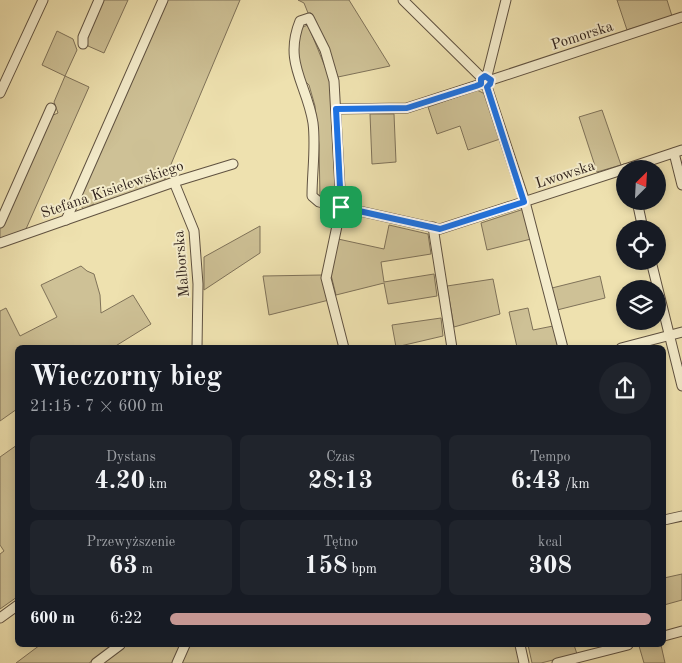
<!DOCTYPE html>
<html lang="pl">
<meta charset="utf-8">
<style>
body{margin:0;font-family:"Old Standard TT",serif;background:#20242c;color:#f1f3f6;height:100vh;display:flex;flex-direction:column;font-size:19px;white-space:nowrap}
*{box-sizing:border-box;margin:0}
p{font-size:16px;color:#9ea1a6}
.icon{flex:none;width:28px;height:28px;fill:none;stroke:currentColor;stroke-width:2;stroke-linecap:round;stroke-linejoin:round}
.map{position:relative;flex:1;overflow:hidden}
.panel{position:absolute;left:15px;top:345px;width:651px;height:302px;display:flex;flex-direction:column;background:#171b24;border-radius:8px;box-shadow:0 2px 8px #0003}
.panel>*{flex:none}
.needle{width:32px;rotate:24deg}
.fabs{position:absolute;left:616px;top:160px;display:grid;gap:10px}
.fabs a{display:grid;place-items:center;width:50px;height:50px;border-radius:50%;background:#171b24;box-shadow:0 2px 8px #0003;font-size:25px}
.pin{position:absolute;display:grid;place-items:center;width:42px;height:42px;color:#fff;margin:-21px;border-radius:10px;box-shadow:0 2px 8px #0006}
.round{display:grid;place-items:center;flex:none;width:52px;height:52px;border-radius:26px;background:#20242c}
.headline{display:flex;align-items:center;justify-content:space-between;height:85px;padding:0 15px}
h1{font-size:28px;font-weight:800;line-height:38px}
.figures{display:grid;grid-template-columns:repeat(3,1fr);gap:8px;height:85px;padding:5px 15px}
.figures div{display:grid;align-content:center;border-radius:8px;background:#20242c;text-align:center}
.figures b{font-size:25px;font-weight:800}
.figures small{font-size:14px;font-weight:400}
.figures p{font-size:14px}
ul{padding:0 15px;list-style:none;font-size:16px}
li{display:grid;grid-template-columns:80px 60px 1fr;align-items:center;height:38px}
li i{height:12px;border-radius:6px;background:#c59692}
.map>svg:first-child{display:block}
</style>
<div class="map">
<svg width="682" height="663" viewBox="0 0 682 663">
<rect width="100%" height="100%" fill="#eee1af"/>
<filter id="stains"><feTurbulence type="fractalNoise" baseFrequency=".004" numOctaves="4"/><feColorMatrix values="0 0 0 0 .2 0 0 0 0 .09 0 0 0 0 .02 0 0 0 .5 -.17"/></filter>
<radialGradient id="worn" r=".72"><stop offset=".6" stop-color="#630" stop-opacity="0"/><stop offset="1" stop-color="#630" stop-opacity=".3"/></radialGradient>
<g fill="#cec196" stroke="#7f7259">
<path d="M103 0H128L104 53 88 46 86 38Z"/>
<path d="M166 0H240L164 181 93 208 94 204 83 209 78 200Z"/>
<path d="M298 0H349L390 66 338 77 311 13H308L304 3Z"/>
<path d="M617 0H667L672 16 627 30Z"/>
<path d="M308 25 330 79 336 201 320 198 319 145 315 106 309 85 302 78 296 62 300 28Z"/>
<path d="M57 31 73 39 77 50 65 76 89 87 26 229 0 239V228L51 116 58 113 54 102 65 76 42 65Z"/>
<path d="M477 90 485 94 500 139 468 150 460 126 437 134 428 107Z"/>
<path d="M602 110 621 165 597 172 579 117Z"/>
<path d="M370 114H394L396 162 372 164Z"/>
<path d="M524 209 531 239 487 250 481 223Z"/>
<path d="M389 225 428 234 431 254 381 262 384 282 434 274 437 296 388 304 384 283 336 295 331 275 338 239 384 249Z"/>
<path d="M260 226V253L204 290V257Z"/>
<path d="M81 266 87 271 94 274 100 295 101 313 133 295 151 324 114 347 18 348 17 409 0 421V311L6 308 20 336 57 317 41 285Z"/>
<path d="M322 275 329 300 269 315 263 276Z"/>
<path d="M600 276 605 298 557 310 552 288Z"/>
<path d="M493 279 500 314 454 327 447 286Z"/>
<path d="M528 308 533 330 553 326 558 347H517L509 312Z"/>
<path d="M441 318 443 336 396 347 392 325Z"/>
<path d="M17 445V597L0 609V554L4 551 0 545V457Z"/>
<path d="M682 574V600L664 605V578Z"/>
<path d="M40 645H114L89 663H16Z"/>
<path d="M126 645H183L174 663H102Z"/>
<path d="M189 645H516L520 663H180Z"/>
<path d="M528 645H574L577 654 541 663H532Z"/>
<path d="M643 645H661L665 663H644L639 646Z"/>
</g>
<g fill="none" stroke-linecap="round" stroke-linejoin="round">
<g stroke="#605241" stroke-width="11">
<g id="minor">
<path d="M403 0 482 78"/>
<path d="M83 44V37L99 0"/>
<path d="M487 76 506 0"/>
<path d="M491 80 682 17"/>
<path d="M487 87 525 202 563 348"/>
<path d="M0 93 43 0"/>
<path d="M336 109 407 108 481 84"/>
<path d="M674 153 682 185"/>
<path d="M625 169 682 150"/>
<path d="M174 182 194 231 198 284 197 348"/>
<path d="M637 201 643 229"/>
<path d="M66 220 163 0"/>
<path d="M0 223 51 108"/>
<path d="M433 227 452 348"/>
<path d="M0 243 174 182 233 164"/>
<path d="M651 261 682 386"/>
<path d="M344 348 326 278 341 207 334 81 325 50 309 18 300 21C283 63 307 84 313 123 316 147 312 172 312 196L319 202 440 229 625 169"/>
<path d="M621 348 682 332"/>
<path d="M664 520 682 516"/>
<path d="M0 618 18 605"/>
<path d="M664 636 682 631"/>
<path d="M520 645 524 663"/>
<path d="M96 663 120 645"/>
<path d="M177 663 185 645"/>
<path d="M557 663 628 645"/>
</g>
</g>
<use href="#minor" stroke="#f4eccb" stroke-width="9"/>
</g>
<g fill="none" stroke-linecap="round" stroke-linejoin="round">
<g stroke="#fff" stroke-width="10">
<path id="route" d="M485 76 491 80 490 84 487 87 524 202 440 229 341 207 336 109 407 108 476 86 481 84V79Z"/>
</g>
<use href="#route" stroke="#1a73e8" stroke-width="6"/>
</g>
<g text-anchor="middle" stroke-width="4" stroke-linejoin="round" paint-order="stroke">
<g font-size="15" fill="#30221c" stroke="#f4eccb">
<text transform="translate(582 35) rotate(-18)" y="5">Pomorska</text>
<text transform="translate(565 174) rotate(-18)" y="5">Lwowska</text>
<text transform="translate(112 189) rotate(-19)" y="5">Stefana Kisielewskiego</text>
<text transform="translate(181 264) rotate(-95)" y="5">Malborska</text>
</g>
</g>
<rect width="100%" height="100%" filter="url(#stains)"/>
<rect width="100%" height="100%" fill="url(#worn)"/>
</svg>
<div class="fabs">
<a><svg class="needle" viewBox="-14 -14 28 28"><path d="M0-13l5 13h-10z" fill="#e53935"/><path d="M0 13l5-13h-10z" fill="#9ea1a6"/></svg></a>
<a><svg class="icon" aria-label="locate" viewBox="0 0 24 24"><circle cx="12" cy="12" r="6"/><path d="M12 2v4M12 18v4M2 12h4M18 12h4"/></svg></a>
<a><svg class="icon" aria-label="layers" viewBox="0 0 24 24"><path d="M12 4l9 5-9 5-9-5zM3 14l9 5 9-5"/></svg></a>
</div>
<div class="pin" style="left:341px;top:207px;background:#1e9e55"><svg class="icon" aria-label="arrive" viewBox="0 0 24 24"><path d="M6 21V4h12l-3 4 3 4H6"/></svg></div>
<section class="panel">
<div class="headline"><div><h1>Wieczorny bieg</h1><p>21:15 · 7 × 600 m</p></div><a class="round"><svg class="icon" aria-label="share" viewBox="0 0 24 24"><path d="M12 15V3M7 8l5-5 5 5M5 13v7h14v-7"/></svg></a></div>
<div class="figures">
<div><p>Dystans</p><b>4.20<small> km</small></b></div>
<div><p>Czas</p><b>28:13</b></div>
<div><p>Tempo</p><b>6:43<small> /km</small></b></div>
</div>
<div class="figures">
<div><p>Przewyższenie</p><b>63<small> m</small></b></div>
<div><p>Tętno</p><b>158<small> bpm</small></b></div>
<div><p>kcal</p><b>308</b></div>
</div>
<ul>
<li><b>600 m</b>6:22<i style="width:100%"></i></li>
</ul>
</section>
</div>
